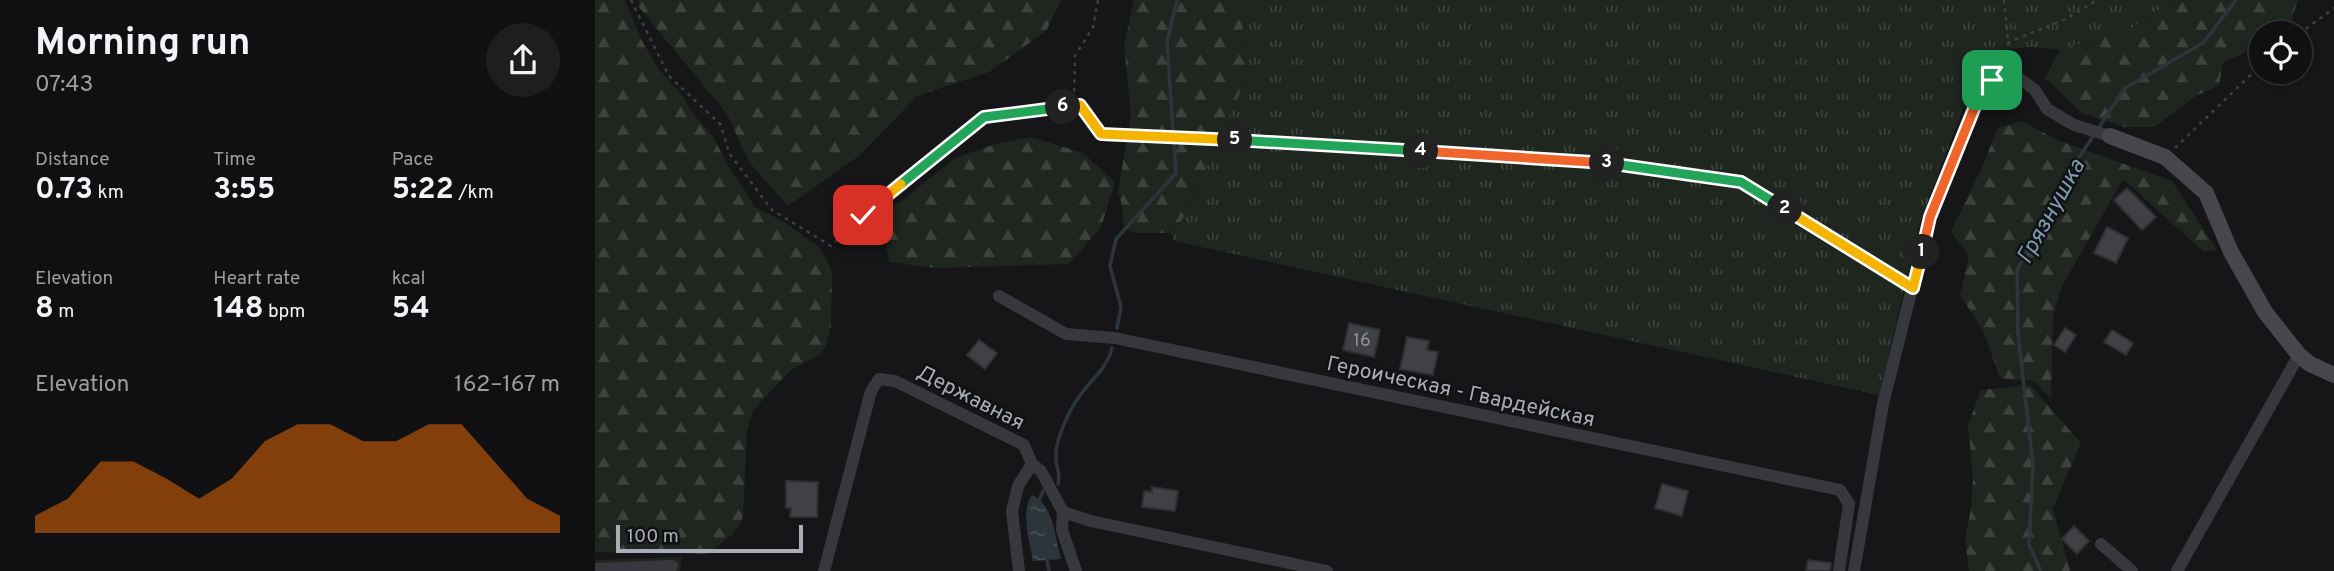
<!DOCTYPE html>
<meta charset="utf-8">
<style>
body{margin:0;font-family:Overpass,sans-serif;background:#1e1e20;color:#f1f3f6;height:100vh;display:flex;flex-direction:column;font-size:26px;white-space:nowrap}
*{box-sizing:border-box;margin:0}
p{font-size:23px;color:#9c9d9f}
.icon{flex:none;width:38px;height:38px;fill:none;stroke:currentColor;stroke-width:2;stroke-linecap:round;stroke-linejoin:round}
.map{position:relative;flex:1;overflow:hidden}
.drawer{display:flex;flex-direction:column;background:#101012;width:595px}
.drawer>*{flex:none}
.controls{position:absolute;left:1654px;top:21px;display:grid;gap:14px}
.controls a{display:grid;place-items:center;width:63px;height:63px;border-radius:50%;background:#101012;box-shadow:0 2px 5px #0004,0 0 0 2px #303032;font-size:35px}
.scale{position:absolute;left:21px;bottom:18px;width:187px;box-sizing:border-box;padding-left:7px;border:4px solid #a8adb8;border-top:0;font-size:19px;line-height:24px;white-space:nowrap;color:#a8adb8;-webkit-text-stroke:5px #111113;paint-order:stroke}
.pin{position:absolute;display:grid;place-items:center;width:60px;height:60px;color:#fff;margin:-30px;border-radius:14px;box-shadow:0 4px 10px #0006}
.km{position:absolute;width:35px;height:35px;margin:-18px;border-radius:50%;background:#222;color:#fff;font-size:19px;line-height:35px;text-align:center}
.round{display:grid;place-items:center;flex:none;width:74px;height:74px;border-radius:37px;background:#1e1e20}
.overview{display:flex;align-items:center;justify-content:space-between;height:119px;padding:0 35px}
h1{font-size:38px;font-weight:700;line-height:52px}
.stats{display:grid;grid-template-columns:repeat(3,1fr);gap:10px;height:119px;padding:7px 35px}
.stats div{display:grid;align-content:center}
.stats b{font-size:30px;font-weight:700}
.stats small{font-size:19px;font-weight:400}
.stats p{font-size:19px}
.chart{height:196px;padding:14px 35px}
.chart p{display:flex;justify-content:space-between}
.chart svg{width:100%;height:126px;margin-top:7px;fill:#b45309;opacity:.7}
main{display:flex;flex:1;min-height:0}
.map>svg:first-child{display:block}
</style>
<main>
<section class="drawer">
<div class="overview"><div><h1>Morning run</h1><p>07:43</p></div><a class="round"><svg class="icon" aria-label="share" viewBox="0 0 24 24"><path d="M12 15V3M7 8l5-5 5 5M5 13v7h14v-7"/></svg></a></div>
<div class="stats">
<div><p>Distance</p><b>0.73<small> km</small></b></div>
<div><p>Time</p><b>3:55</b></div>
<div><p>Pace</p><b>5:22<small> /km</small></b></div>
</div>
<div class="stats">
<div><p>Elevation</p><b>8<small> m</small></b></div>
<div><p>Heart rate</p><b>148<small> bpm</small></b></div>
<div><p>kcal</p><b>54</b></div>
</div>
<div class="chart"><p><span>Elevation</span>162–167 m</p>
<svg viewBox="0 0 160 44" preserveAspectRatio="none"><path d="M0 44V38L10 32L20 19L30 19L40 25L50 32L60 25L70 12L80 6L90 6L100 12L110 12L120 6L130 6L140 19L150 32L160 38V44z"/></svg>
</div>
</section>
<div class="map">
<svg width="1739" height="571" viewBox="0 0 1739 571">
<defs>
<pattern id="grass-tufts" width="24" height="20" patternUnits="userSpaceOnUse" patternTransform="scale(1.75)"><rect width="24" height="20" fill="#1e261f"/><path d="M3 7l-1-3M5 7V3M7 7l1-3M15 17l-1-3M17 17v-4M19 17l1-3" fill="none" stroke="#3c433d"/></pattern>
<pattern id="forest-firs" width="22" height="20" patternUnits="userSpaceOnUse" patternTransform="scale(1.75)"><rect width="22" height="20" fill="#1e261f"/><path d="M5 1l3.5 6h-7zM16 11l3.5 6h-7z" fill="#3c433d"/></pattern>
<pattern id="water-ripples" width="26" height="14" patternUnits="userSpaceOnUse" patternTransform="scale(1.75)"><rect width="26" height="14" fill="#2c353c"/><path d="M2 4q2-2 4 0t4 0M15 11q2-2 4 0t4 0" fill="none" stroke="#485056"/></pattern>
</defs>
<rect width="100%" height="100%" fill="#161618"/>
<path fill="url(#grass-tufts)" d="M642 0H1578L1535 29 1465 50 1436 47 1390 51 1325 222 1284 395 579 241 576 233 589 217 644 95 653 65V54Z"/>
<g fill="url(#forest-firs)">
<path d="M0 0H30L46 39 62 67 88 96 97 113 118 136 132 164 160 207 189 222 223 246 234 264 237 273 236 325 231 346 226 354 196 370 158 410 152 431 148 516 145 525 138 534 112 554 0 552Z"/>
<path d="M44 0H466L451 31 394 72 322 96 265 155 193 206 154 162 132 114 43 6Z"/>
<path d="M539 0H642L653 54V65L644 95 589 217 576 233H542L532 230 527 220 528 209 523 192 536 115 529 46Z"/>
<path d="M1578 0H1703L1695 24 1684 33H1666V44L1628 63 1624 85 1599 97 1559 127H1529L1487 113 1450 78 1465 50 1535 29Z"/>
<path d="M1427 121 1462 140 1577 181 1622 250 1609 252 1528 179 1467 286 1458 317 1456 398 1439 381 1405 378 1388 330 1365 295 1374 255 1356 232 1387 167 1403 128Z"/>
<path d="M436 137 488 153 520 182 506 227 474 264 340 268 295 262 285 218 359 159 397 145Z"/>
<path d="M1435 385 1486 443 1458 508 1475 571H1374L1370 539 1376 509 1378 478 1373 425 1386 390Z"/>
</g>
<path fill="#1e261f" d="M87 557 85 571H0V560Z"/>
<path fill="url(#water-ripples)" d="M437 495C459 505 460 538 466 559L438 561C435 542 425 512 437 495Z"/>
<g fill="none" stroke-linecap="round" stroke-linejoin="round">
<g stroke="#2c353c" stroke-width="3.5">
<path d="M1503 129 1530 88 1608 43 1641 0"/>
<path d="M522 328 526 307 515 266 521 239 581 173 572 42 582 0"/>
<path d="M463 484C466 471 461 469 461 458 460 441 470 421 478 406 489 385 512 371 517 348"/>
<path d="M445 499 448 491"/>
<path d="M452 560 454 571"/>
<path d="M1446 571 1434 545 1438 465 1423 333 1422 270 1481 162 1499 135"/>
</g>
</g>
<g fill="#404145" stroke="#303034" stroke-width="2">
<path d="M1532 188 1561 217 1547 230 1519 200Z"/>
<path d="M1512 227 1533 238 1521 263 1499 253Z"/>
<path d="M754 323 785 330 779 357 748 350Z"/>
<path d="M1470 328 1481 335 1470 352 1459 345Z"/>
<path d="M1517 330 1538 343 1531 355 1509 342Z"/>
<path d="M812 337 834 341 832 350 843 352 838 375 805 369Z"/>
<path d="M384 340 402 353 390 369 372 355Z"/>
<path d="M191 481 223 482 222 517H195L196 508H191Z"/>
<path d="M1067 484 1093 491 1087 516 1060 508Z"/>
<path d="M557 487 583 491 580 511 547 507 549 491 557 492Z"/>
<path d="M1479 526 1494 541 1482 554 1467 539Z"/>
<path d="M1213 560 1236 563 1235 571H1211Z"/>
</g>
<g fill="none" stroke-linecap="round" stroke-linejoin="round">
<g stroke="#3d3f44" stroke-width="2.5" stroke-dasharray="3.5 5" stroke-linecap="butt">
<path d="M36 0 74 76 126 125 134 153 177 210 236 246 268 215 389 116 485 105"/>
<path d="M503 0 498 27 480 56 479 97 506 134 738 145 998 161 1146 182 1308 281"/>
<path d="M1409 0 1415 62"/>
<path d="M1704 34 1739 8"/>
<path d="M1412 43 1471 19 1502 0"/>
<path d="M1580 148 1666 65"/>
</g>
<g stroke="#37383d" stroke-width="12">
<path d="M404 296 471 334 520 338 1245 490 1254 504 1244 571"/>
<path d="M468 512 467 530 481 571"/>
<path d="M1506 544 1537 571"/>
<path d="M0 569 77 566"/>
<path d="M229 571 276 391 284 379 300 381 429 445 437 464 446 471 468 512 496 521 732 571"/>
<path d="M424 571 417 511 423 486 437 464"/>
<path d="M1259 571 1288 404 1335 217 1385 94 1397 80 1420 75 1440 90 1452 109 1479 125 1515 136"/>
<path d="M1582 571 1704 355"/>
</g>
<path stroke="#45474d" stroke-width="16" d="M1515 136 1570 157 1611 193 1636 252 1670 312 1704 355 1715 364 1739 375"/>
</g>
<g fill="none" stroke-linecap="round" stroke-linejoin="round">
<g stroke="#fff" stroke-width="14">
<path id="split-1" d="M1327 252 1335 217 1385 94 1397 80"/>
</g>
<g stroke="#fff" stroke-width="14">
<path id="split-2" d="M1190 209 1318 288 1327 252"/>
</g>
<g stroke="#fff" stroke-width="14">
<path id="split-3" d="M1012 163 1146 182 1190 209"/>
</g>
<g stroke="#fff" stroke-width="14">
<path id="split-4" d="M826 151 1012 163"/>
</g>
<g stroke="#fff" stroke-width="14">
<path id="split-5" d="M640 140 826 151"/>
</g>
<g stroke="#fff" stroke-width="14">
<path id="split-6" d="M468 107 485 105 506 134 640 140"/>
</g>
<g stroke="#fff" stroke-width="14">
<path id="split-7" d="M306 184 389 117 468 107"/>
</g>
<g stroke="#fff" stroke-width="14">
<path id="split-8" d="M268 215 306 184"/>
</g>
<use href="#split-1" stroke="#f0652b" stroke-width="9"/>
<use href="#split-2" stroke="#f5b400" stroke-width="9"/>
<use href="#split-3" stroke="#22a559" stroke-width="9"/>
<use href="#split-4" stroke="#f0652b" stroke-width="9"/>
<use href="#split-5" stroke="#22a559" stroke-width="9"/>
<use href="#split-6" stroke="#f5b400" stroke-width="9"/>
<use href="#split-7" stroke="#22a559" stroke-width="9"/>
<use href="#split-8" stroke="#f5b400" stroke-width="9"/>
</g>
<g text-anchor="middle" stroke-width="5" stroke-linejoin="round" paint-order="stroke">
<g font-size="18" fill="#8e929b">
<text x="767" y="346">16</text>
</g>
<g font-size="21" fill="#a8adb8" stroke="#111113">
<text transform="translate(866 391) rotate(12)" y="7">Героическая - Гвардейская</text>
<text transform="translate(376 397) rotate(27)" y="7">Державная</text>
</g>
<g font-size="23" font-style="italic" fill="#7f9bb3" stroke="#111113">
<text transform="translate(1455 211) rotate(-61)" y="8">Грязнушка</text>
</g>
</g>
</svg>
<div class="controls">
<a><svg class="icon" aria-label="locate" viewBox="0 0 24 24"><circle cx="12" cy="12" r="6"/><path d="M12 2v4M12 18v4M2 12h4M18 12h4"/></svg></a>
</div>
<div class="scale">100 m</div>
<div class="pin" style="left:1397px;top:80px;background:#1e9e55"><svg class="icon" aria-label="arrive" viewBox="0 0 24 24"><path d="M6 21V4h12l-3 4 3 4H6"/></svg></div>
<div class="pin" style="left:268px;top:215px;background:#d93025"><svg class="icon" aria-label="check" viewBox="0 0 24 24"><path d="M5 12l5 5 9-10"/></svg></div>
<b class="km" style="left:1327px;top:252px">1</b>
<b class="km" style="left:1190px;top:209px">2</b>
<b class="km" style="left:1012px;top:163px">3</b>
<b class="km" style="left:826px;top:151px">4</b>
<b class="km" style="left:640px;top:140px">5</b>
<b class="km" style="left:468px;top:107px">6</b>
</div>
</main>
